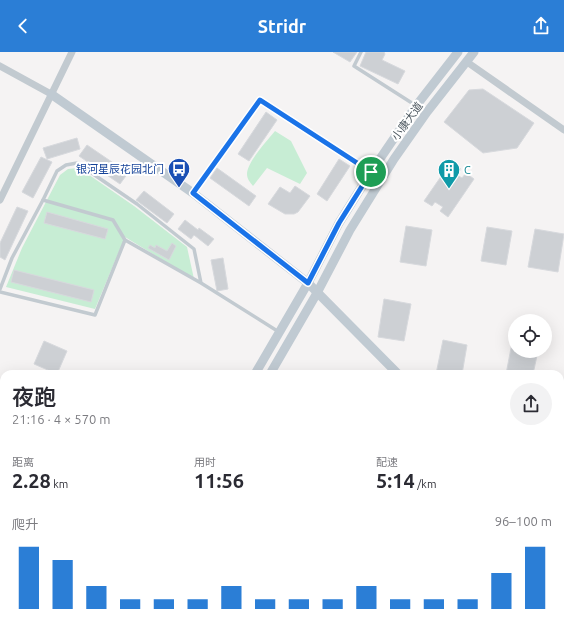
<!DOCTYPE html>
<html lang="zh">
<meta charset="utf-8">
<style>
body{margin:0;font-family:Ubuntu,"Noto Sans SC",sans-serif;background:#f2f2f3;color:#2b2b33;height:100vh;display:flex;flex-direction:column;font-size:15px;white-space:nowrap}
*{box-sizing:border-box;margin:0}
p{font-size:13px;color:#7c7c81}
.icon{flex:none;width:22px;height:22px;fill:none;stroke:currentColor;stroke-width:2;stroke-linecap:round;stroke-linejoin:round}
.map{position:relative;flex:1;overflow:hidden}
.drawer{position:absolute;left:0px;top:318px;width:564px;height:256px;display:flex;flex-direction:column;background:#fff;border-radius:12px 12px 0 0;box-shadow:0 4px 16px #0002}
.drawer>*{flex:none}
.buttons{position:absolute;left:508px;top:262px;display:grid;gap:8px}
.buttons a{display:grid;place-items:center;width:44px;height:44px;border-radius:50%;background:#fff;box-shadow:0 4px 16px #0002;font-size:20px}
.pin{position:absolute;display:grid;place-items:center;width:34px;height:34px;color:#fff;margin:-17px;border:2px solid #fff;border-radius:50%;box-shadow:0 1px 4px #0007}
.round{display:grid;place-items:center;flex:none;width:42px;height:42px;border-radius:21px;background:#f2f2f3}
.summary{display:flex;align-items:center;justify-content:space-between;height:68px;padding:0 12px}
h1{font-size:22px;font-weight:600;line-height:30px}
.stats{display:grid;grid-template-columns:repeat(3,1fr);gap:6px;height:68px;padding:4px 12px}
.stats div{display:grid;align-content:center}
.stats b{font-size:20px;font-weight:600}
.stats small{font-size:11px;font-weight:400}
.stats p{font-size:11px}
.chart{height:112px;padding:8px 12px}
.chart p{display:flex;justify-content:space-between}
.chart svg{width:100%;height:72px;margin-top:4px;stroke:#2b7ed6;stroke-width:6}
header{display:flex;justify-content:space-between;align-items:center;height:52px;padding:0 12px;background:#2b7ed6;color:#fff;font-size:18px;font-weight:600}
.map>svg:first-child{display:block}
</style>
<header><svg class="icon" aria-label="back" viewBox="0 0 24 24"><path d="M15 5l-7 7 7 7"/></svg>Stridr<svg class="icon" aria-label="share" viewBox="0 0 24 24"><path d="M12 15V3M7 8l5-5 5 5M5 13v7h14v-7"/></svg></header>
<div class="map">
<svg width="564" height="574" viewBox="0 0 564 574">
<rect width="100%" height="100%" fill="#f5f3f3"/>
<g fill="#c7edd4">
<path d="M275 79 291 89 307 121 300 132 267 116 253 134C250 130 247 127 247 122 247 110 267 89 275 79Z"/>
<path d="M79 116 134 154 187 195 194 227 125 185 95 257 6 235 22 196 60 123 68 117Z"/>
<path d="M564 482V537L560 541V485Z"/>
<path d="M461 570H527L524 574H459Z"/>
</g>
<g fill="#cdd0d4" stroke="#d7d9dd">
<path d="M333 0H357L350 10Z"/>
<path d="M366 0H384L385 2 382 8 405 19 398 32 360 14Z"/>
<path d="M483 37 534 71 517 96 483 101 444 70 469 38Z"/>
<path d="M266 60 277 68 249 109 238 102Z"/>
<path d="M77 86 80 97 47 107 43 96Z"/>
<path d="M87 93 128 121 120 132 79 104Z"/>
<path d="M41 105 52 110 33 146 22 140Z"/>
<path d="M339 107 350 114 327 149 317 142Z"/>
<path d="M451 110 461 117 457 123 462 126 466 121 474 127 448 165 440 159 443 155 435 150 432 154 424 149Z"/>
<path d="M217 116 256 144 249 154 210 126Z"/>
<path d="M295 134 310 144 298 160 294 162H285L268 152 280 135 290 141Z"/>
<path d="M144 139 174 162 167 171 136 148Z"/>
<path d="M17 155 28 159 5 208 0 205V191Z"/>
<path d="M47 160 108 177 105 187 44 171Z"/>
<path d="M185 168 198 178 199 176 214 187 208 194 194 183 191 187 178 177Z"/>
<path d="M406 174 432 178 426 214 400 210Z"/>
<path d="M487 175 512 179 506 213 481 209Z"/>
<path d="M535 177 564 182 558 220 528 215Z"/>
<path d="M172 191 176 194 169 208 148 196 150 193 155 196 156 193 167 199Z"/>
<path d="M223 206 228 237 217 239 211 208Z"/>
<path d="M14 218 94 238 91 250 11 230Z"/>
<path d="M384 247 411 252 404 289 378 285Z"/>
<path d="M443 288 467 293 462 322H436Z"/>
<path d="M44 289 67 299 57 322 34 312Z"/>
<path d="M512 291H515V299H538L533 322H506Z"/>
<path d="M0 404 4 406V427L0 436Z"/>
<path d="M233 570H249L255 572 254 574H231Z"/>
</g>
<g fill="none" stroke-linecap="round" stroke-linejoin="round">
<g stroke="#c2cad0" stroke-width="3.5">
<path d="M361 0 354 14 415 53"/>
<path d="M194 140 260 48 370 120"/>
<path d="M201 231 194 197 137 152 77 111 66 113 57 119 43 148 113 168 125 188 201 231 279 280"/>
<path d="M0 237 12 206 43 148"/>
<path d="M0 240 95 263 125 188"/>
</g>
<g stroke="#c2cad0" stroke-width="7">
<path d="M467 10 564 78"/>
<path d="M0 14 51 42"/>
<path d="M0 148 72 0"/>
<path d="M0 550 4 552"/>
<path d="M37 570 45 574"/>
<path d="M263 570 265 574"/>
<path d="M209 574 211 570"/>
</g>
<g stroke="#c0cad2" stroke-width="9">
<path d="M51 42 193 141 308 231 398 322"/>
<path d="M255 322 308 231 339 171 371 120 416 54 458 0"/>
<path d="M270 322 317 241 350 178 394 107 427 60 474 0"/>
<path d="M560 426 564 424"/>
<path d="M560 548 564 545"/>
<path d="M110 574 112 570"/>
<path d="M125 574 127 570"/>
<path d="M398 574 400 570"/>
<path d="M533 574 537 570"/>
</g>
</g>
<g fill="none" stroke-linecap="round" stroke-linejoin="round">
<g stroke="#fff" stroke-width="8">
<path id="route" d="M260 48 371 120 339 171 308 231 193 141Z"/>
</g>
<use href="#route" stroke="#1a73e8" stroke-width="5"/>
</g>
<defs>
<g id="bus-pin" transform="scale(1.15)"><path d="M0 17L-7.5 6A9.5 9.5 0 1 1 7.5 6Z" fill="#1a4fb4" stroke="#fff"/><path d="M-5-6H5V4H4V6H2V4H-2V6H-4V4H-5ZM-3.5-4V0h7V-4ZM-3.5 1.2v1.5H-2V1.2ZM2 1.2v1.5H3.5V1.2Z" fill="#fff"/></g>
<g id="building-pin" transform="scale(1.15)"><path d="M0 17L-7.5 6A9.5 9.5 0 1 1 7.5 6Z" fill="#0f9aa8" stroke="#fff"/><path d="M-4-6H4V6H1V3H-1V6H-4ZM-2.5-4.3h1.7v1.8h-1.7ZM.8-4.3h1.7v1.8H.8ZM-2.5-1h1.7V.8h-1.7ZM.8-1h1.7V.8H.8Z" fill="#fff"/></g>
</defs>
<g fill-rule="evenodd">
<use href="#bus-pin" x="179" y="117"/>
<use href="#building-pin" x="449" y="118"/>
</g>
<g text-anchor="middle" stroke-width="4" stroke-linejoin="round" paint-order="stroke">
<g font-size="11" fill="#4c575f" stroke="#fff">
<text transform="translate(407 69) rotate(-54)" y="4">小康大道</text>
</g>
<g font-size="11" fill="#164399" stroke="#fff" text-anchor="end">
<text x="164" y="121">银河星辰花园北门</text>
</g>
<g font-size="11" fill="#0d838f" stroke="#fff" text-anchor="start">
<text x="464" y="122">C</text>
</g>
</g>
</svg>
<div class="buttons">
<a><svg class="icon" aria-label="locate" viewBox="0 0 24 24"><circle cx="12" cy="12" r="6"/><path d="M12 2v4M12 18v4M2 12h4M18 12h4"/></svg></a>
</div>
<div class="pin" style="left:371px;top:120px;background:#1e9e55"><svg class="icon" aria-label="arrive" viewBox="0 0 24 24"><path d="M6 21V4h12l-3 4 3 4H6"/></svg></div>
<section class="drawer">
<div class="summary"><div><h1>夜跑</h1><p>21:16 · 4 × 570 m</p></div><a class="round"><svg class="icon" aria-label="share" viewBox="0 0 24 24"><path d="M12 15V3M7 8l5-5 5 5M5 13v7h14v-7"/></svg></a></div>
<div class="stats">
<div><p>距离</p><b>2.28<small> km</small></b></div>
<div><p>用时</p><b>11:56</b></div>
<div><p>配速</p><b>5:14<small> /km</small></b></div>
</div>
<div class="chart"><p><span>爬升</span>96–100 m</p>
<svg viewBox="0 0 160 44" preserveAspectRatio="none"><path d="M5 44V6M15 44V14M25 44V30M35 44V38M45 44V38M55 44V38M65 44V30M75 44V38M85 44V38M95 44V38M105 44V30M115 44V38M125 44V38M135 44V38M145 44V22M155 44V6"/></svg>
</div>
</section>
</div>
